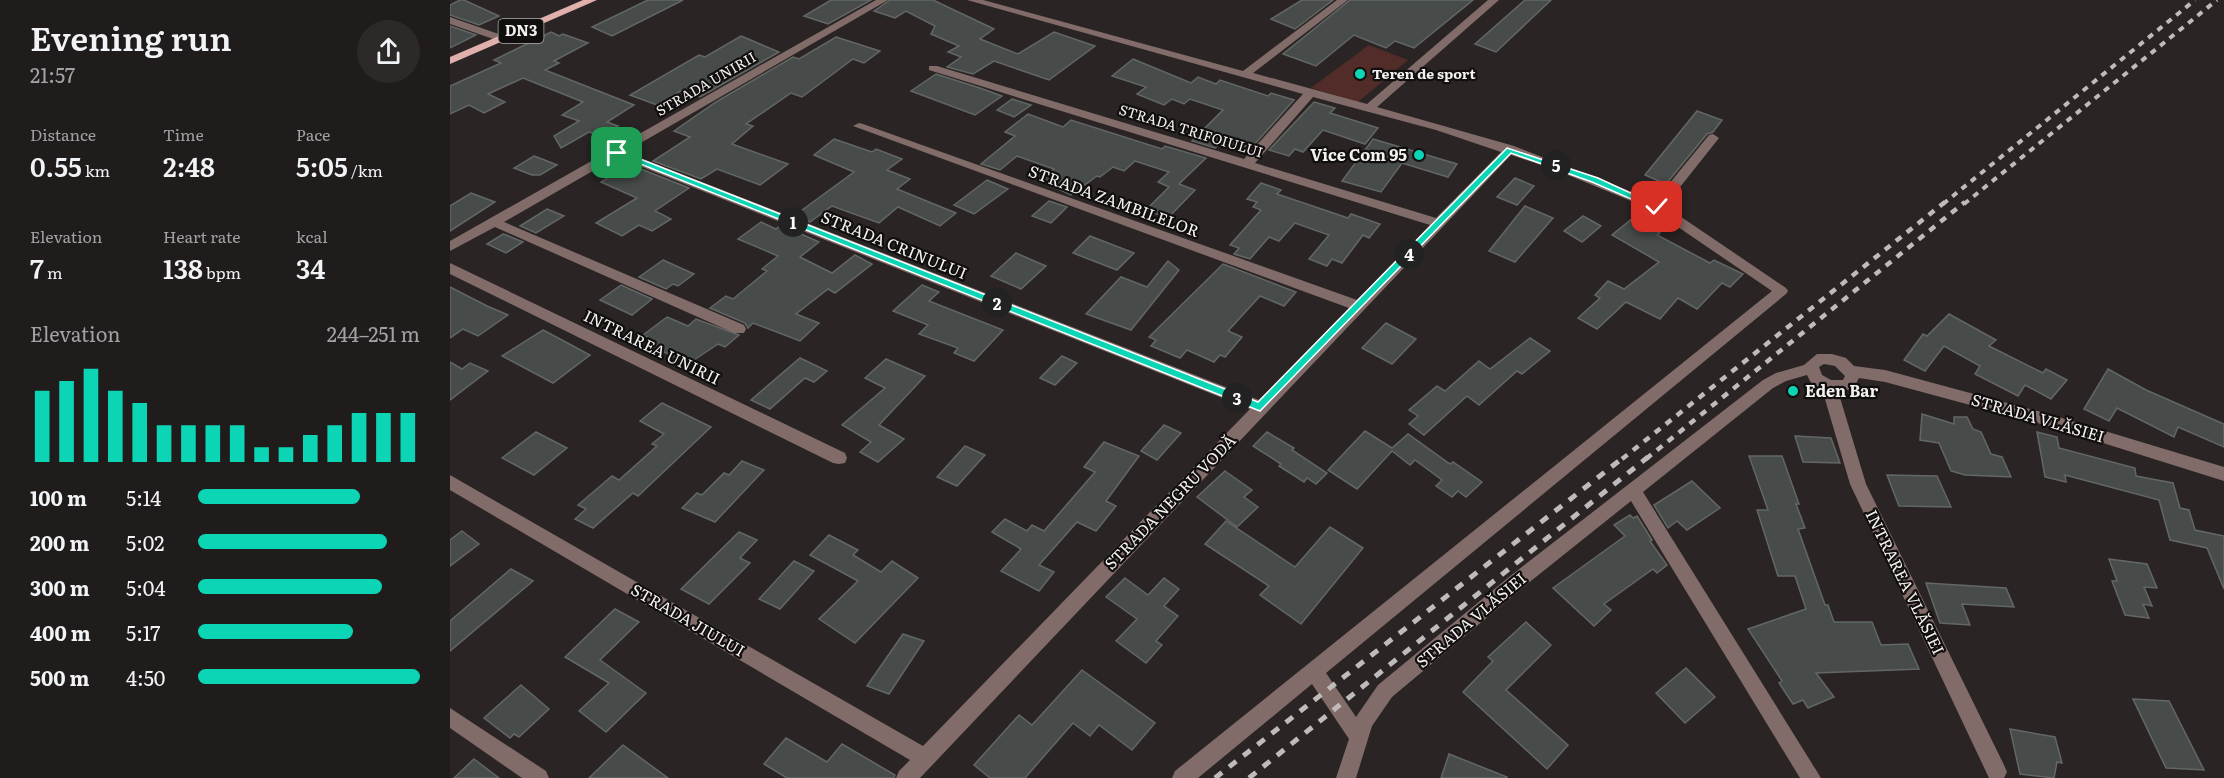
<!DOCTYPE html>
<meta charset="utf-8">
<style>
body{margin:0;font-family:Literata,serif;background:#2d2928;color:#f1f3f6;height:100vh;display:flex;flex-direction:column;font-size:22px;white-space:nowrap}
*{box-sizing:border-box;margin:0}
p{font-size:20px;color:#a2a1a3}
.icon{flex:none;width:33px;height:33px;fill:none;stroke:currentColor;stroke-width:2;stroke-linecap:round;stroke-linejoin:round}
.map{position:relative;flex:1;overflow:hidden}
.sheet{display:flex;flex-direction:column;background:#201c1b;width:450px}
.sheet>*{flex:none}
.pin{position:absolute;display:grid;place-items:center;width:51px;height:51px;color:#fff;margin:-26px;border-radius:12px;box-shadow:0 3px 9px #0006}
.km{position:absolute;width:30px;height:30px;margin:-15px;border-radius:50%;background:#222;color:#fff;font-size:16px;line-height:30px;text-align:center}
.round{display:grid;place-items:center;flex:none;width:63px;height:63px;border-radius:32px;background:#2d2928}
.summary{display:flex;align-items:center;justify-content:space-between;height:102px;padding:0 30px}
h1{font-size:33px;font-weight:600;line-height:45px}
.figures{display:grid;grid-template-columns:repeat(3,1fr);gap:9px;height:102px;padding:6px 30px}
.figures div{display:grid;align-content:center}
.figures b{font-size:26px;font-weight:600}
.figures small{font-size:16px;font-weight:400}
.figures p{font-size:16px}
.chart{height:168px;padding:12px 30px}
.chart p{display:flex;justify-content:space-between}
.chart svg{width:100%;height:108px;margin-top:6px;stroke:#0bd5b5;stroke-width:6}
ul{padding:0 30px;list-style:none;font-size:20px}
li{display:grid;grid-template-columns:96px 72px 1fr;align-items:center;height:45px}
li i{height:15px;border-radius:8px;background:#0bd5b5}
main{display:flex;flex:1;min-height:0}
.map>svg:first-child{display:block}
</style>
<main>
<section class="sheet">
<div class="summary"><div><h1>Evening run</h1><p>21:57</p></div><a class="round"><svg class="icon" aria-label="share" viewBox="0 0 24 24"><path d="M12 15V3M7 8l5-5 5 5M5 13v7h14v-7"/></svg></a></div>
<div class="figures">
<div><p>Distance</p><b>0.55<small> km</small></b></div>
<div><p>Time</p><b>2:48</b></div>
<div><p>Pace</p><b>5:05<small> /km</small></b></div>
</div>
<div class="figures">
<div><p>Elevation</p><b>7<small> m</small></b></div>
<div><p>Heart rate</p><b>138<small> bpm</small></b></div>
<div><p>kcal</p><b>34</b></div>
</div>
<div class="chart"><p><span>Elevation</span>244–251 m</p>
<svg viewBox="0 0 160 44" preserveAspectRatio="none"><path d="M5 44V15M15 44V11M25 44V6M35 44V15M45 44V20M55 44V29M65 44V29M75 44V29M85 44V29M95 44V38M105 44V38M115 44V33M125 44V29M135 44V24M145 44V24M155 44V24"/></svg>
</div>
<ul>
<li><b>100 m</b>5:14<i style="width:73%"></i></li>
<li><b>200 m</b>5:02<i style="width:85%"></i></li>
<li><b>300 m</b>5:04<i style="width:83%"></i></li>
<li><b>400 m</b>5:17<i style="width:70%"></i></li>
<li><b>500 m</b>4:50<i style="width:100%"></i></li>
</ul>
</section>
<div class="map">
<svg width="1774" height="778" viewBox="0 0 1774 778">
<rect width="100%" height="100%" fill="#2a2524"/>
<path fill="#512c28" d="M919 45 958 60 908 102 861 88Z"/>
<g fill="#474c4b" stroke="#626766" stroke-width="1.5">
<path d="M10 0H14L49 16 29 25 0 15V5Z"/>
<path d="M198 0H233L162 36 142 27Z"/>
<path d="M381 0H421L378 24 354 16Z"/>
<path d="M440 0H483L544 29 530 39 568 54 604 32 645 46 599 80 544 61 523 74 497 67 511 57 498 52 509 46 481 34 485 26 456 11 445 18 424 11Z"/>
<path d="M852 0H883L845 29 821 19Z"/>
<path d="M900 0H1023L964 48 945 41 936 48 904 35 866 66 833 54Z"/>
<path d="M1075 0H1101L1046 52 1025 44Z"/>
<path d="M0 26 26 35 0 48Z"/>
<path d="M101 32 109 36 113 34 138 43 104 61 109 63 95 70 184 105 157 122 168 126 151 136 139 132 111 148 104 136 129 121 112 115 133 102 73 78 38 94 55 102 34 113 19 105 0 114V86L51 63 44 60Z"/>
<path d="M291 36 329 52 250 97 232 90 207 105 180 95 249 55 255 57Z"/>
<path d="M386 37 430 51 414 63 403 59 352 97 341 93 296 124 303 126 282 144 338 164 310 185 267 169 251 179 203 161 240 137 224 131 266 102 343 57 349 59Z"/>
<path d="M683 59 741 83 748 77 766 84 770 80 818 96 821 93 844 100 804 145 798 143 794 148 773 141 765 148 742 141 773 110 740 99 734 104 722 99 714 105 687 94 696 87 662 76Z"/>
<path d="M486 74 530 88 552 96 525 115 461 91Z"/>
<path d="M562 99 581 105 564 117 547 110Z"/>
<path d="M864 102 885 108 880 113 928 128 915 144 873 130 853 152 845 149 839 156 819 150Z"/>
<path d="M1247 111 1272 120 1263 132 1257 134 1216 184 1195 175Z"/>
<path d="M578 114 613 127 621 120 712 149 715 146 756 158 729 184 745 190 718 218 696 210 719 187 708 182 719 172 685 161 674 171 663 167 650 177 647 176 621 195 589 180 604 169 567 156 550 170 531 164 565 136 555 132Z"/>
<path d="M384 139 422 152 426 149 452 159 437 170 460 179 447 189 506 213 490 226 448 207 429 223 382 206 360 222 344 216 404 172 364 155Z"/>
<path d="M923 139 1007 164 998 177 952 163 931 192 892 181Z"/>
<path d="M84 156 92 159 107 165 90 175H82L64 168Z"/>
<path d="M191 169 239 188 205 211 221 219 202 231 189 225 172 236 146 223 187 198 151 182 169 170 181 175Z"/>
<path d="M1065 178 1084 186 1067 205 1047 197Z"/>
<path d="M537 180 558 189 524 214 504 205Z"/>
<path d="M811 183 831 190 827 194 898 218 901 214 930 224 919 238 913 235 892 263 882 259 877 266 859 259 879 235 845 223 829 241 819 237 800 259 784 254 789 248 780 245 811 210 803 207 807 202 797 199Z"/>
<path d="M21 193 45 202 0 231V206Z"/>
<path d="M599 201 617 207 601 223 582 216Z"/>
<path d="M1075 206 1103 218 1065 262 1039 251Z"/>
<path d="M97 209 114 216 86 233 70 226Z"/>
<path d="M1133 216 1151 226 1132 242 1114 231Z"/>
<path d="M1183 218 1210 233 1207 235 1260 263 1264 260 1293 274 1280 287 1272 283 1247 309 1228 298 1210 319 1176 302 1147 329 1128 318 1150 298 1145 295 1158 281 1174 289 1209 262 1162 235Z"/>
<path d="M311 222 326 229 331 225 369 242 350 257 382 273 405 255 422 264 385 293 378 289 346 314 369 323 350 341 303 323 298 328 295 323 260 308 276 296 283 299 317 271 312 269 328 256 288 239Z"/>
<path d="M53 234 56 235 73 242 56 253 37 244Z"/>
<path d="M640 236 684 253 667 270 623 253Z"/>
<path d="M566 253 596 266 571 289 541 276Z"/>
<path d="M213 260 244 274 228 286 223 284 216 289 189 277Z"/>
<path d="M718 261 729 270 681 330 636 314 671 277 697 287Z"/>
<path d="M773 264 846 292 834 306 810 296 778 331 792 337 775 357 770 355 764 362 737 350 730 358 701 346 706 340 699 337Z"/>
<path d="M171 285 202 299 182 315 150 300Z"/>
<path d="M472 285 489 292 479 301 553 330 524 361 504 353 508 348 469 334 478 325 443 311Z"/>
<path d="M0 287 37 306 58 315 28 336 13 329 0 338Z"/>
<path d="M1499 314 1546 340 1539 346 1593 373 1596 369 1617 380 1601 399 1575 385 1568 396 1525 374 1530 366 1494 346 1475 371 1454 360 1473 334 1477 336Z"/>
<path d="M217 317 238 326 246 319 289 335 275 347 268 344 238 364 196 343 201 339 193 335Z"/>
<path d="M936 323 966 339 942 364 912 348Z"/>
<path d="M93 330 110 339 140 355 103 383 52 356Z"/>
<path d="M1080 338 1100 351 1072 374 1067 371 1029 405 1017 396 974 435 959 424 968 416 959 410 987 386 995 391 1029 361 1040 369Z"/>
<path d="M612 356 627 363 605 385 590 378Z"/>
<path d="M350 358 377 371 364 382 355 378 320 409 301 400Z"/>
<path d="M436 359 475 376 429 425 454 439 428 462 410 452 421 442 392 425 435 388 415 378Z"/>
<path d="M0 362 12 369 20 363 38 371 0 400Z"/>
<path d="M1658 369 1696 390 1774 424V447L1728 427 1724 437 1667 408 1659 421 1634 409Z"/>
<path d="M212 403 261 427 188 496 183 493 143 528 125 519 136 509 128 505 162 476 169 480 207 446 202 444 214 434 190 421Z"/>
<path d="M1472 414 1504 424V417H1517L1523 429 1531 432 1541 454 1552 457 1561 477 1515 475 1501 471 1489 443 1470 440Z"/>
<path d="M714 425 731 433 707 460 691 451Z"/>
<path d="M915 431 942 448 958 434 1000 464 1003 462 1032 482 1016 497 1008 491 1002 497 986 486 992 480 965 460 960 465 942 451 907 489 878 470Z"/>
<path d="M86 432 117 448 84 475 52 458Z"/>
<path d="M817 432 844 448 842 450 877 473 866 484 857 478 854 482 829 466 831 464 803 446Z"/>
<path d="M1587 432 1607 437 1609 448 1685 468 1686 476 1723 483 1730 508 1739 510 1745 530 1774 536V589L1757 548 1720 540 1709 500 1615 475 1616 482 1595 477Z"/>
<path d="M1345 436 1381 438 1390 463 1353 462Z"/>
<path d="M654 442 689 456 656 501 666 506 646 531 627 522 589 565 604 572 589 591 551 571 571 549 542 532 555 519 577 531 582 525 594 531 645 472 634 467Z"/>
<path d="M515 446 535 455 507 486 487 477Z"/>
<path d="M1299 456H1332L1349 504H1346L1355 528 1348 529 1375 605H1378L1384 622H1422L1431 645 1458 644 1469 669 1366 673 1384 697 1358 708 1353 700 1343 704 1329 683 1332 681 1298 629 1356 609 1345 576H1328L1307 510H1318Z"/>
<path d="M292 461 314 470 265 522 232 508 247 493 252 495 274 473 279 475Z"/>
<path d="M775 471 802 490 794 497 808 507 787 527 747 497Z"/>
<path d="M1437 475 1487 476 1501 507 1449 506Z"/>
<path d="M1242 481 1270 508 1237 530 1227 521 1218 528 1204 505Z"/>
<path d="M1180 515 1183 518 1187 516 1202 540 1200 541 1217 565 1207 573 1203 569 1154 604 1161 610 1144 626 1103 588 1175 536 1164 525Z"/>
<path d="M776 521 845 567 880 527 913 548 851 624 810 595 819 586 755 544Z"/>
<path d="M12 531 29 544 0 566V540Z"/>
<path d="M289 532 307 540 290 558 300 563 259 604 231 589Z"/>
<path d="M379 535 408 550 403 555 431 572 442 561 468 578 405 643 369 619 408 581 360 555Z"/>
<path d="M1659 559 1697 564 1707 588 1694 587 1702 606 1693 604 1699 618 1675 615 1662 581H1667Z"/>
<path d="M344 561 364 571 330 609 309 599Z"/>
<path d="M61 569 83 581 0 651V621Z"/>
<path d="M675 578 698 595 714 578 729 589 714 606 728 616 706 641 712 645 696 663 666 641 687 619 656 597Z"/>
<path d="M1476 583 1556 588 1564 607 1512 604 1520 625 1490 623Z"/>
<path d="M165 609 189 622 150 660 196 693 156 732 129 711 159 683 115 657Z"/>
<path d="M1076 622 1101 645 1056 690 1118 745 1097 769 1013 692 1043 661 1038 657Z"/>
<path d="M453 634 474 641 439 694 417 686Z"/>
<path d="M1236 668 1265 697 1235 723 1206 693Z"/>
<path d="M632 670 705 723 682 750 649 725 640 736 623 723 575 778H540L524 765 569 715 582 725Z"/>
<path d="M71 685 99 709 69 737 64 734 60 738 34 718Z"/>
<path d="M1683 699 1719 701 1754 770 1716 768Z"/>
<path d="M1560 729 1605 737 1612 763 1607 762 1604 778 1570 774Z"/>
<path d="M336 738 377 762 392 744 445 775 444 778H337L314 764Z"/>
<path d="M173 745 218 778H139Z"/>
<path d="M999 754 1057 777V778H991Z"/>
<path d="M24 759 49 778H4Z"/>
</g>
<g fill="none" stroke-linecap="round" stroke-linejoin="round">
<g fill="#826c69" fill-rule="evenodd">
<path d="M426 0H438L175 152 809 400 899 308 403 126 409 123 413 124 907 300 980 225 479 70V66H487L794 159 853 94 517 0H533L793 71 887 0H898L803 73 917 104 1038 0H1049L927 107 1064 146 1205 201 1259 135 1263 134 1269 138 1215 206 1336 288 1338 291 1336 294 876 673 906 717 928 685 1059 577 1313 380 1326 373 1354 365 1367 354H1382L1396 358 1404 366 1435 370 1602 415 1774 467V481L1602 427 1435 382 1409 378 1403 389 1388 391 1416 484 1554 765 1557 772 1554 778H1539L1400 484 1372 389 1361 383 1357 375 1336 381 1323 388 1193 492 1371 778H1350L1181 501 1071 589 942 697 922 726 906 778H886L899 739 862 684 748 778H722L725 771 1322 291 1203 210 1101 168 1061 155 470 778H446L449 771 460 760 0 490V475L473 746 800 409 167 157 54 222 294 325 296 329 294 333H284L45 227 0 251V241ZM863 97 986 130 1051 152 986 218 805 163ZM1374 364 1385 366 1395 376 1393 380H1381L1372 375 1369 367Z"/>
<path d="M0 17 57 37 58 39 49 41 0 24Z"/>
<path d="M0 263 395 453 397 458 395 463 389 464 383 463 0 274Z"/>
<path d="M0 708 96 771 99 778H72L0 728Z"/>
</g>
<path fill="#e0b1ac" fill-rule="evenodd" d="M133 0H147L0 64V57Z"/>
<g stroke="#bfbbbb" stroke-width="4" stroke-dasharray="6 6" stroke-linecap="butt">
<path d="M1493 204 1745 0"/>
<path d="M1514 204 1767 0"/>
</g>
<g stroke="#bfbbbb" stroke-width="4.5" stroke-dasharray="7 7" stroke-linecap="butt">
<path d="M1172 459 1495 202"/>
<path d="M1196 459 1515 202"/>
</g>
<g stroke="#bfbbbb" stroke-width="5" stroke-dasharray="9 9" stroke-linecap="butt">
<path d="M765 778 1174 457"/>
<path d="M799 778 1198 457"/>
</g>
</g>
<path fill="#0bd5b5" stroke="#fff" stroke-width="1.5" d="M1057 148 1148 178 1211 207 1204 209 1142 182 1061 153 810 411 163 153 170 151 808 402Z"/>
<g fill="#0bd5b5" stroke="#110f0e" stroke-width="2">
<circle cx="910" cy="74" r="6"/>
<circle cx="969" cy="155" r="6"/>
<circle cx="1343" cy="391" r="6"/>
</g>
<g text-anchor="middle" stroke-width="4.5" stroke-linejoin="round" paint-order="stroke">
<g font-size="14" font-weight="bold" fill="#f5f1f1" stroke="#110f0e" text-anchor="start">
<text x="922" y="79">Teren de sport</text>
</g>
<g font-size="14" fill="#f5f1f1" stroke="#110f0e">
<text transform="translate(256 84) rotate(-30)" y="5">STRADA UNIRII</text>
<text transform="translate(741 131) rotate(17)" y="5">STRADA TRIFOIULUI</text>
</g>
<rect fill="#110f0e" stroke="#b1adad" stroke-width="1.5" x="48.5" y="19" width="45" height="24" rx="4.5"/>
<g font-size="15" font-weight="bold" fill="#f5f1f1">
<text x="71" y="36">DN3</text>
</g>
<g font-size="16" font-weight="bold" fill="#f5f1f1" stroke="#110f0e" text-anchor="end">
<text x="957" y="161">Vice Com 95</text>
<text x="1355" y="397" text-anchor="start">Eden Bar</text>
</g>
<g font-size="16" fill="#f5f1f1" stroke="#110f0e">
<text transform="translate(664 201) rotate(20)" y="6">STRADA ZAMBILELOR</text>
<text transform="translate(444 245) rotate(22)" y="6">STRADA CRINULUI</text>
<text transform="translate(202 347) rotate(26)" y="6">INTRAREA UNIRII</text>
<text transform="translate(1588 418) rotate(16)" y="6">STRADA VLĂSIEI</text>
<text transform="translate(720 502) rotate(-46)" y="6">STRADA NEGRU VODĂ</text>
<text transform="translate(1455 582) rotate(64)" y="6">INTRAREA VLĂSIEI</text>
<text transform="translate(238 620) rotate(30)" y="6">STRADA JIULUI</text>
<text transform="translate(1021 620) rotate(-40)" y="6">STRADA VLĂSIEI</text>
</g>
</g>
</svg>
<div class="pin" style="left:167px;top:153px;background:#1e9e55"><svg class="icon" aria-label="arrive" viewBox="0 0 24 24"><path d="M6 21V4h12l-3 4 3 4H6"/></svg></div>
<div class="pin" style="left:1207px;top:207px;background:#d93025"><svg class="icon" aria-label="check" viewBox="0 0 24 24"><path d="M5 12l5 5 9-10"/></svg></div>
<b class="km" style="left:343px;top:222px">1</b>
<b class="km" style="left:547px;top:303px">2</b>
<b class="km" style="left:787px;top:398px">3</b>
<b class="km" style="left:959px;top:254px">4</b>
<b class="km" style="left:1106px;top:165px">5</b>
</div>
</main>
